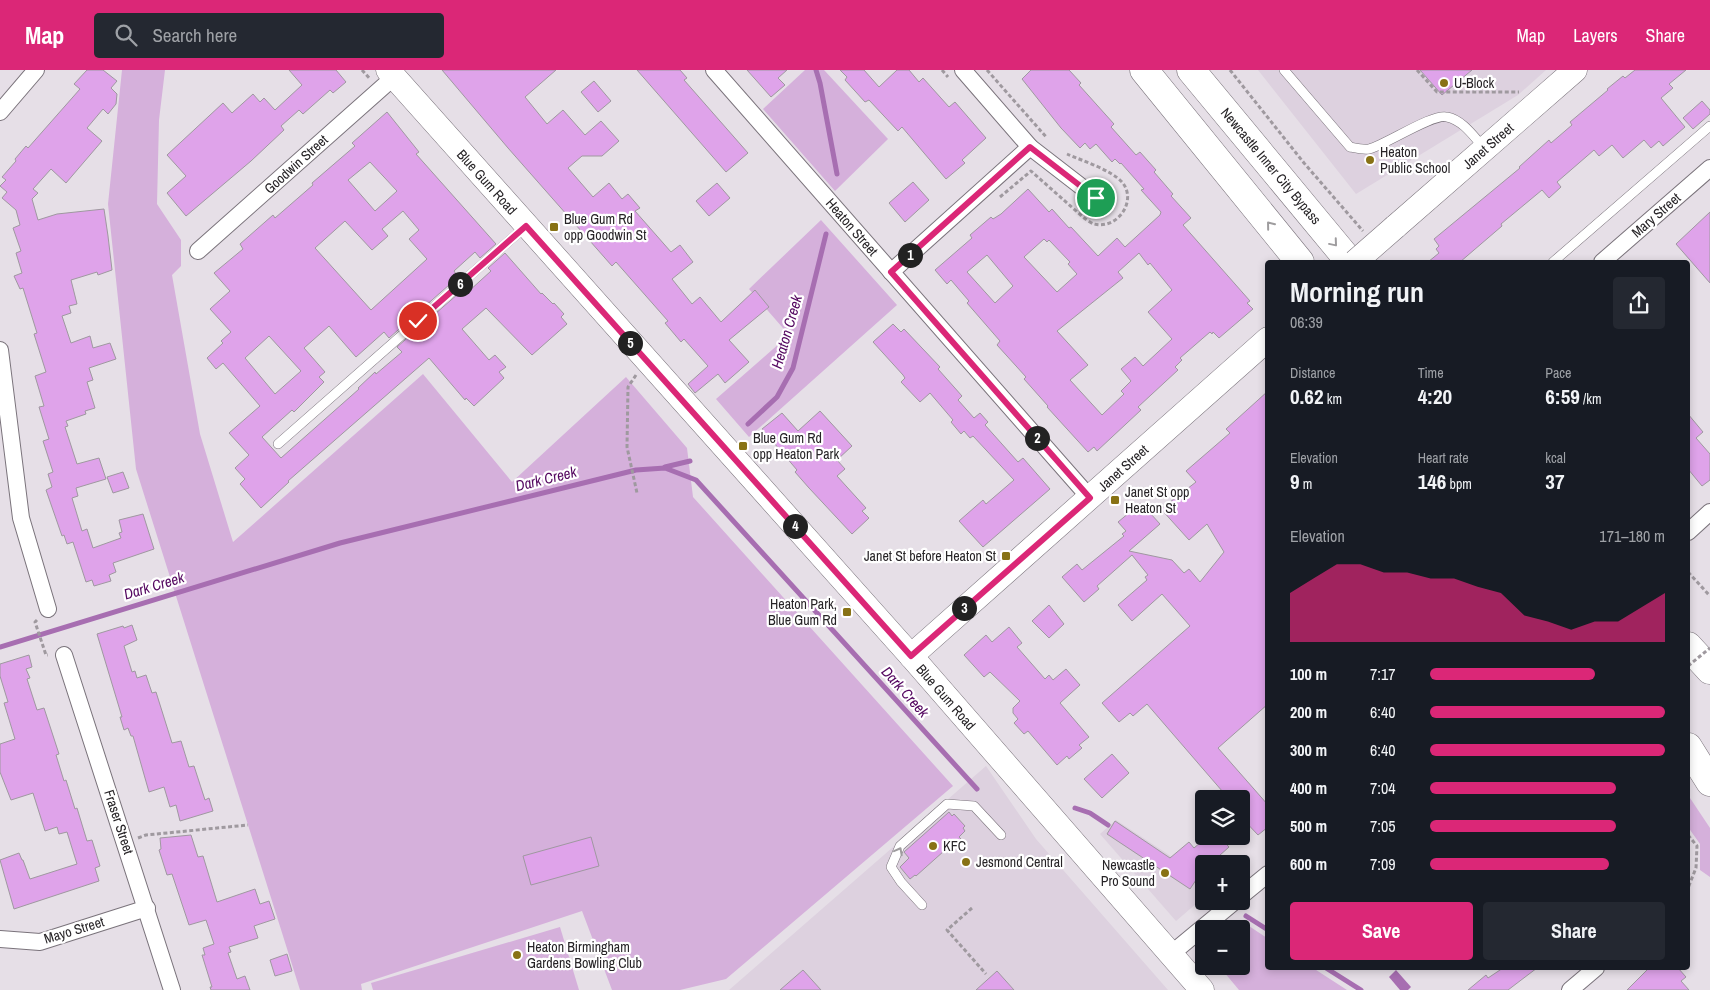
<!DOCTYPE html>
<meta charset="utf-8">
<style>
body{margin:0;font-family:"Archivo Narrow",sans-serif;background:#242831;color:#f1f3f6;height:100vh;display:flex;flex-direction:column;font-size:19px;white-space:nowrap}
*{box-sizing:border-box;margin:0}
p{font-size:16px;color:#9ea1a6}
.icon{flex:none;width:28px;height:28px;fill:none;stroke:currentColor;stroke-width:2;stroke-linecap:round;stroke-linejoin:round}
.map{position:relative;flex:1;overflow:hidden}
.sheet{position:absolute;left:1265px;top:190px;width:425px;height:710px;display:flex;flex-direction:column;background:#171b24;border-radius:5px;box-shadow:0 2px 8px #0003}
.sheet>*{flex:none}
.tools{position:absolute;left:1195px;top:720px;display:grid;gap:10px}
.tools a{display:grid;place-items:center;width:55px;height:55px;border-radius:5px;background:#171b24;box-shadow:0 2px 8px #0003;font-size:25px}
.pin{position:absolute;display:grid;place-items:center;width:42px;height:42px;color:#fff;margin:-21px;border:2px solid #fff;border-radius:50%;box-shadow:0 1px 5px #0007}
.km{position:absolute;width:25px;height:25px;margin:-12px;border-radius:50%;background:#222;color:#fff;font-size:14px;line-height:25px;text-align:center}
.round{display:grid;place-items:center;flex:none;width:52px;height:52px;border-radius:5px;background:#242831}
.head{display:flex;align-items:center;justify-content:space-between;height:85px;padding:0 25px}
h1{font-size:28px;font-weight:700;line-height:38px}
.stats{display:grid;grid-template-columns:repeat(3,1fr);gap:8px;height:85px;padding:5px 25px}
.stats div{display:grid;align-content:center}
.stats b{font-size:21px;font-weight:700}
.stats small{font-size:14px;font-weight:400}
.stats p{font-size:14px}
.chart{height:140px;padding:10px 25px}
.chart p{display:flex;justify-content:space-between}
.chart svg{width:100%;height:90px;margin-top:5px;fill:#db2777;opacity:.7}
.cta{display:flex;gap:10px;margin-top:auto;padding:10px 25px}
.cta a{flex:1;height:58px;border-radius:5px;background:#db2777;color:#fff;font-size:20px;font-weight:700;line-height:58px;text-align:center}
.cta a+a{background:#242831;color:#f1f3f6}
ul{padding:0 25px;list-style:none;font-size:16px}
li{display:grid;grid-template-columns:80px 60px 1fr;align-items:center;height:38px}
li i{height:12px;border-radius:6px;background:#db2777}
header{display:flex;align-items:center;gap:30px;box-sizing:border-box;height:70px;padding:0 25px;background:#db2777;color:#fff}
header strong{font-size:24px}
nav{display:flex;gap:28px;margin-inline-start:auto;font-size:18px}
.search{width:350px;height:45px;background:#242831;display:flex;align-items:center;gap:12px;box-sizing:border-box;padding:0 18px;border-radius:5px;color:#9ea1a6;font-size:19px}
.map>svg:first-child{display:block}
</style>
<header>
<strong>Map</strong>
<div class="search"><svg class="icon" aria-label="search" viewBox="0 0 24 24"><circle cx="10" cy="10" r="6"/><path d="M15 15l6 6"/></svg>Search here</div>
<nav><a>Map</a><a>Layers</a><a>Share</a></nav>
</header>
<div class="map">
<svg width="1710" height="920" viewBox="0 0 1710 920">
<rect width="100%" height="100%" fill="#e6dfe7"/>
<g fill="#ddd1df">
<path d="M1258 0H1546L1518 25 1356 124Z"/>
<path d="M986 696 1036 769 1168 920H729Z"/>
<path d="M1116 750 1204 808V827L1176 851 1100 764Z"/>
</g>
<g fill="#d5b0db">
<path d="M122 0H165L159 50 157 134 181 170V196L172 205 200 364 233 472 423 304 512 412 626 307 687 378 693 427 953 716 726 909 680 920H612L582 841 361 914 362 920H300L136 399 108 134Z"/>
<path d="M805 0H824L888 69 835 121 763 39Z"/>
<path d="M821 150 897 235 749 367 716 329 789 265 749 219Z"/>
<path d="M1688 725 1710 758V807L1700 800V774L1688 757Z"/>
<path d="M1246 854 1267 868 1268 898H1313L1347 920H1239L1219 896H1241V859Z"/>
<path d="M560 857 579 920H373L371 913Z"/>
</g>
<path fill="#a76eb1" d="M1396 900 1411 917 1408 920H1400L1389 907Z"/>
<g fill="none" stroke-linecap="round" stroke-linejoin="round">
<g stroke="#a76eb1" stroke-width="5">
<path d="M816 0 820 13 837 104"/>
<path d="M748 354 777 327 793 298 826 164"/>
<path d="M665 397 690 391"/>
<path d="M0 577 340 473 636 400 665 398 696 410 977 719"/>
<path d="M1075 738 1090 743 1108 755"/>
<path d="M1246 846 1268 860"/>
<path d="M1326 898 1361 920"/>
</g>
</g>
<g fill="#dfa3ea" stroke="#9f98a0" fill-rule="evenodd">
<path d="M87 0H103L117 11 111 18 117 24 116 34 108 44 103 39 87 58 102 71 66 113 51 99 33 119 38 123 32 129 38 150 57 144 104 139 108 166 112 200 98 205 97 202 71 210 77 234 69 236 71 243 62 246 71 273 90 266 93 278 110 273 116 289 89 298 93 310 87 312 95 338 85 341 86 344 66 351 68 356 65 357 77 394 99 388 106 409 76 418 78 426 72 428 82 461 87 459 93 478 121 468 119 463 122 462 119 450 143 444 154 479 113 493 116 502 109 505 111 511 94 516 92 510 86 512 73 472 67 474 64 465 62 466 46 420 52 417 48 404 53 402 43 371 49 369 39 337 44 336 35 306 46 302 34 264 37 263 23 218 20 219 14 206 22 203 16 183 21 181 13 158 20 155 16 140 2 128 7 122 0 116 6 110 2 107 16 91 15 89 26 76 28 78 80 19 74 14Z"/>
<path d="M289 0H336L346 12 333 23 330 20 303 44 299 40 281 56 284 60 251 91 186 146 167 123 186 106 167 85 223 33 232 43 253 24 260 32 264 28 275 40 302 15Z"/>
<path d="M442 0H556L525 27 547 54 563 40 585 65 601 51 619 71 602 86H582L568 98 593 127 609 113 622 129 628 124 640 138 635 141 671 182 680 175 693 192 672 209 692 234 700 227 721 252 755 220 769 237 729 270 749 292 725 313 718 304 695 323 688 314 708 296 684 269 681 272 665 253 668 251 616 192 612 196 508 78Z"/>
<path d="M637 0H680L687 8 684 10 748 83 726 102Z"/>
<path d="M747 0H787L778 8 785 15 771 27Z"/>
<path d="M840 0H864L879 17 897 0H909L919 12 923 8 949 37 955 32 986 68 962 90 965 93 946 109 902 57 898 61 869 30 865 32 845 10 847 7Z"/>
<path d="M1031 0H1069L1081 13 1079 15 1114 54 1111 57 1136 85 1140 82 1156 100 1154 102 1173 124 1171 126 1191 148 1183 155 1250 231 1247 233 1253 239 1219 268 1213 262 1212 264 1210 262 1180 288 1182 290 1175 297 1178 300 1138 337 1141 340 1097 381 1094 377 1088 382 1047 337 1048 336 1024 309 1026 307 997 275 1000 271 967 233 969 231 951 210 947 214 935 200 972 168 970 165 991 147 993 149 1001 144 1028 119 1049 142 1052 139 1069 158 1071 157 1098 186 1117 168 1125 177 1160 145 1161 142 1141 120 1144 119 1121 93 1120 94 1115 89 1112 92 1096 74 1090 79 1085 73 1080 78 1061 58 1022 9ZM1044 169 1047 172 1049 170 1070 192 1068 194 1077 204 1057 222 1024 187ZM1139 183 1148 195 1150 193 1172 220 1148 242 1172 269 1143 296 1135 287 1121 299 1131 311 1121 321 1124 324 1102 345 1070 310 1088 295 1057 261 1123 208 1118 202ZM987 185 1013 216 995 233 967 202Z"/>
<path d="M1420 0H1472L1442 25Z"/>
<path d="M1635 0H1686L1669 14 1673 18 1661 28 1685 57 1663 76 1659 71 1651 78 1644 70 1623 88 1612 75 1599 86 1594 80 1557 112 1561 117 1549 128 1542 120 1501 154 1502 156 1460 192H1428L1439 183 1436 179 1439 176 1434 169 1520 98 1519 97 1549 70 1551 73 1572 55 1570 52 1608 20 1607 19 1623 6 1625 8Z"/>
<path d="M594 11 611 31 598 42 581 22Z"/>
<path d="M1702 31 1710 40V44L1693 59 1683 48Z"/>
<path d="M387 42 419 82 416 84 496 174 480 188 475 182 454 201 458 207 389 268 384 262 356 287 329 256 304 278 325 302 319 307 324 312 294 342 292 340 262 367 281 388 359 319 358 318 375 302 376 304 402 282 397 277 466 217 469 221 491 201 488 198 505 183 541 224 542 223 553 234 554 233 564 244 561 247 567 254 532 285 486 238 462 259 489 290 495 285 506 297 499 302 504 308 474 336 466 328 465 330 429 288 288 411 289 412 261 438 240 414 245 409 235 398 249 385 229 363 260 336 223 293 216 299 207 288 223 273 221 271 231 262 210 239 230 221 214 203 243 179 240 174 273 145 275 148 313 115 312 113 355 76 352 73ZM370 92 397 121 375 141 348 110ZM403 141 419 160 409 169 427 189 371 240 315 178 345 151 372 180 388 166 382 159ZM269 266 301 301 275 324 245 288Z"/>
<path d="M913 112 929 130 905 152 889 133Z"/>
<path d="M717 113 730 128 709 146 696 131Z"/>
<path d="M1710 142V213L1676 174Z"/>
<path d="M893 254 901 262 904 259 940 297 938 299 962 326 958 330 974 348 980 343 988 352 985 355 1018 392 1023 388 1050 419 983 477 959 451 983 430 986 434 1014 410 973 366 970 368 964 361 961 364 951 352 953 350 930 323 920 332 901 312 905 308 903 305 873 272Z"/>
<path d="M1268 321V634L1218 678 1268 735V757L1258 765 1241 747V729H1229L1147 634 1133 646 1130 643 1119 652 1102 633 1190 556 1162 524 1132 551 1118 535 1147 510 1145 507 1148 505 1132 485 1097 516 1099 519 1084 532 1062 507 1077 494 1082 500 1124 466 1122 464 1126 461 1118 452 1141 433 1160 454 1129 481 1172 490 1184 503 1189 499 1200 512 1224 482 1207 454 1189 470 1161 439 1196 412 1186 401 1230 363 1226 359Z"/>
<path d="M820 341 852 376 837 390 845 399 837 406 866 438 862 441 869 448 852 464 809 418 795 402 797 400 774 373 773 374 762 359 782 343 798 361Z"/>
<path d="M1688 344 1703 362 1696 368 1710 384V410L1702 416 1688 399Z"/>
<path d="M123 402 129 418 113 423 107 407Z"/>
<path d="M1049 535 1064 554 1049 568 1032 551Z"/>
<path d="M132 555 137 570 124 576 132 602 135 601 137 608 146 605 152 623 156 622 172 673 181 671 189 697 194 696 205 730 209 728 213 741 180 751 176 735 170 737 164 717 149 722 133 666H131L128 658 124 660 120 647H122L97 564 123 556 124 558Z"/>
<path d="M1009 557 1022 573 1017 577 1045 609 1049 605 1053 610 1066 599 1080 615 1060 633 1089 667 1079 675 1082 678 1069 689 1067 686 1057 695 1028 661 1024 664 1014 653 1018 649 1013 643V638L1020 631 990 602 984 607 964 585 986 565 992 572Z"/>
<path d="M29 585 32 597 26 599 30 608 27 609 37 640 44 638 59 684 56 685 64 711 66 710 75 739 77 738 87 771 92 770 100 796 95 798 99 811 14 839 0 790 19 783 22 790H23L30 809 77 794 67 762 59 764 57 757 45 761 33 723 11 730 0 702V674L15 669 4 633 8 632 0 606V594Z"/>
<path d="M1112 684 1129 703 1102 728 1084 709Z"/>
<path d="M949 742 952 746 954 744 965 756 963 758 965 761 959 767 961 769 946 783 944 781 916 806 915 805 910 809 900 797 909 788 904 782Z"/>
<path d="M1115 751 1170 788 1189 772 1194 778 1208 766H1219L1229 777 1219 786 1226 794H1204V798L1190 819 1107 764Z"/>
<path d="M191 765 198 787 203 786 217 832 255 819 260 834 269 831 275 849 254 856 258 868 229 877 231 882 228 883 237 909 245 906 250 920H211L210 917H212L202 885H205L203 878 214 874 206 850 189 855 172 804 167 805 159 780 161 779 160 768Z"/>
<path d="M591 767 599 796 531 815 523 786Z"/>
<path d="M287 884 292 901 275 906 270 890Z"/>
<path d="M1503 898H1537L1508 920H1468L1486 905 1488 908Z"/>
<path d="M1649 898H1678L1686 907 1681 911 1689 920H1627Z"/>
<path d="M803 900 821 920H780Z"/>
<path d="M997 901 1014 920H976Z"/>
</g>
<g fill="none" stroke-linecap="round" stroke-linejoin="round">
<g stroke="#7a737b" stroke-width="10">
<g id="lane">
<path d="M1284 0 1350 77C1355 78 1363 80 1369 79 1387 74 1433 43 1447 47 1463 50 1474 67 1485 79"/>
<path d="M1553 192 1710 56"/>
<path d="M278 374 526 156"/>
<path d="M922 835 901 812 891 797 900 776 947 734 974 736 1001 765"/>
</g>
</g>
<g stroke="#7a737b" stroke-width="18">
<g id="street">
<path d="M714 0 1090 428"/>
<path d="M963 0 1030 77 1096 128"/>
<path d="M0 42 36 0"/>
<path d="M198 181 394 7"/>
<path d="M1602 192 1710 98"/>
<path d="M891 202 1030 77"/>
<path d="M0 280 21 448 48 539"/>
<path d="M1688 462 1710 442"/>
<path d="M64 585 172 920"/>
<path d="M1241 826 1268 804"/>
<path d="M0 869 40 872 147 838"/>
<path d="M1171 884 1235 831"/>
<path d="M1570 920 1596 898"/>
</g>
</g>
<g stroke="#7a737b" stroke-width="25">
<g id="secondary">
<path d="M388 0 911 586 1202 920"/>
<path d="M1395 157 1575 0"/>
<path d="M911 586 1268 269"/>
</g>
</g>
<g stroke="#7a737b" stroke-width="29">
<g id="highway">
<path d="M1144 0 1300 192"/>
<path d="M1191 0 1350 192"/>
<path d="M1688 576 1710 600"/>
<path d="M1688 677 1710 712"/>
</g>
</g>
<g stroke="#9f999f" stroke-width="3" stroke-dasharray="4 2.5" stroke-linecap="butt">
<path d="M362 0 370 9"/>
<path d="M942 0 948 7"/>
<path d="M987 0 1047 68"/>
<path d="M1230 0 1304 93 1363 161"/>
<path d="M1417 0 1437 22H1519"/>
<path d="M1000 127 1031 101 1084 148C1087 150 1091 153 1094 154 1117 160 1138 131 1122 112 1111 100 1083 91 1067 84"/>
<path d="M636 305 628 317 627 377 637 423"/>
<path d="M1688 502 1710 526"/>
<path d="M37 550 35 552 46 585H48"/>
<path d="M1688 765 1697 776 1696 798 1688 818"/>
<path d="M138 768 146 765 248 755"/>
<path d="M972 838 947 860 986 904"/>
</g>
<use href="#lane" stroke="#fff" stroke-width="9"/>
<use href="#street" stroke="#fff" stroke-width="16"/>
<use href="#secondary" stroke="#fff" stroke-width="24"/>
<use href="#highway" stroke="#fff" stroke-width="28"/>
<g stroke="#7a737b" stroke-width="25" stroke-linecap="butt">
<path id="secondary-bridge" d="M1355 192 1395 157"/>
</g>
<path stroke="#9f999f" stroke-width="3" stroke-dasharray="4 2.5" stroke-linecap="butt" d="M1688 596 1710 578"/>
<use href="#secondary-bridge" stroke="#fff" stroke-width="24"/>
</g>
<defs><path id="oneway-chevron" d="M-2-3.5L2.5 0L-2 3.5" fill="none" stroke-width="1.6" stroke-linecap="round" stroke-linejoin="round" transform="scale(1.25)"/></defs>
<g stroke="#9e9c9e">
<use href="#oneway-chevron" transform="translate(1270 155) rotate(-129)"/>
<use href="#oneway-chevron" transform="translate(1334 173) rotate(50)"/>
<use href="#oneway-chevron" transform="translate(899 781) rotate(-62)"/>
</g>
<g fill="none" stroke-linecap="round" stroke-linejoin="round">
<g stroke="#fff" stroke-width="10">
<path id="route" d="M418 251 526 156 911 586 1090 428 891 202 1030 77 1096 128"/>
</g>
<use href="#route" stroke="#db2777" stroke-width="6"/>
</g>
<g fill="#887215" stroke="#fff" stroke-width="2">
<circle cx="1444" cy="13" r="5"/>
<circle cx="1370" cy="90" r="5"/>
<rect x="549" y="152" width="10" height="10" rx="2.5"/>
<rect x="738" y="371" width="10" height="10" rx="2.5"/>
<rect x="1110" y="425" width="10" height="10" rx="2.5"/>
<rect x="1001" y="481" width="10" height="10" rx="2.5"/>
<rect x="842" y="537" width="10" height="10" rx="2.5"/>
<circle cx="933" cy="776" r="5"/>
<circle cx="966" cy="792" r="5"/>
<circle cx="1165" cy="803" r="5"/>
<circle cx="517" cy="885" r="5"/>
</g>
<g text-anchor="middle" stroke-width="4.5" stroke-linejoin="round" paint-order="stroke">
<g font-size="14" fill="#272427" stroke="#fff" text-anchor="start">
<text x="1454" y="18">U-Block</text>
<text x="1380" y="87">Heaton<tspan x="1380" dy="16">Public School</tspan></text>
<text x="564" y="154">Blue Gum Rd<tspan x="564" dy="16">opp Goodwin St</tspan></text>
<text x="753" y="373">Blue Gum Rd<tspan x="753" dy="16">opp Heaton Park</tspan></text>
<text x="1125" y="427">Janet St opp<tspan x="1125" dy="16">Heaton St</tspan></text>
<text x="996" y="491" text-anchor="end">Janet St before Heaton St</text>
<text x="837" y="539" text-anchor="end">Heaton Park,<tspan x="837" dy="16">Blue Gum Rd</tspan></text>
<text x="943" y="781">KFC</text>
<text x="976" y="797">Jesmond Central</text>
<text x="1155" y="800" text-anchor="end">Newcastle<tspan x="1155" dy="16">Pro Sound</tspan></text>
<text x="527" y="882">Heaton Birmingham<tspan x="527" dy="16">Gardens Bowling Club</tspan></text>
</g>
<g font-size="14" fill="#272427" stroke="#fff">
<text transform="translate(1488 76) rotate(-41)" y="5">Janet Street</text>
<text transform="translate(296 94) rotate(-42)" y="5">Goodwin Street</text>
<text transform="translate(1271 96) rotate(50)" y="5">Newcastle Inner City Bypass</text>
<text transform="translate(487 112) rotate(48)" y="5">Blue Gum Road</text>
<text transform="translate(1656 145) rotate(-41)" y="5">Mary Street</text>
<text transform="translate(852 157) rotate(49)" y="5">Heaton Street</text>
<text transform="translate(1123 398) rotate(-42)" y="5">Janet Street</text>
<text transform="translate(946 627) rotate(49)" y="5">Blue Gum Road</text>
<text transform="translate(119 752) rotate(72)" y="5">Fraser Street</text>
<text transform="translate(74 860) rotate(-17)" y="5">Mayo Street</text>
</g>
<g font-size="15" font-style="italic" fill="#540760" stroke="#fff">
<text transform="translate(787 262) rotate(-74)" y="5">Heaton Creek</text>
<text transform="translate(546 409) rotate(-14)" y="5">Dark Creek</text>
<text transform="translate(154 516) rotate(-17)" y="5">Dark Creek</text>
<text transform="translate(905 622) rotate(48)" y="5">Dark Creek</text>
</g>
</g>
</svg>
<div class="tools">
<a><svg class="icon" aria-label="layers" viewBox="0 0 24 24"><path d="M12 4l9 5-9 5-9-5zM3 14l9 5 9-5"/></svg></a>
<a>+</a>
<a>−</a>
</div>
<div class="pin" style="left:1096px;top:128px;background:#1e9e55"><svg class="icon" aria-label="arrive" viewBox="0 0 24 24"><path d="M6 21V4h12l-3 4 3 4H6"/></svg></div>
<div class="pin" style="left:418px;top:251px;background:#d93025"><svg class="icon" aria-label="check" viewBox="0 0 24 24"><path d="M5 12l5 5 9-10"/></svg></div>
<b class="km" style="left:910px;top:185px">1</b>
<b class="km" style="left:1037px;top:368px">2</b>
<b class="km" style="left:964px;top:538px">3</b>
<b class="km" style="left:795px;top:456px">4</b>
<b class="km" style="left:630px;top:273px">5</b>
<b class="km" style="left:460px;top:214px">6</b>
<section class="sheet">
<div class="head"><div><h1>Morning run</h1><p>06:39</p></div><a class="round"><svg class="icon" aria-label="share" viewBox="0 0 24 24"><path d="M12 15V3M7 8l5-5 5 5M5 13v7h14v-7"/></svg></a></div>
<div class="stats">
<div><p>Distance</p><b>0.62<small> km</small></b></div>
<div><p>Time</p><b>4:20</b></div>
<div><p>Pace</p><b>6:59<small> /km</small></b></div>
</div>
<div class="stats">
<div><p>Elevation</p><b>9<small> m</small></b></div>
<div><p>Heart rate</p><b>146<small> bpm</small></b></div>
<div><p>kcal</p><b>37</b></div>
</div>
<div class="chart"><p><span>Elevation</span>171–180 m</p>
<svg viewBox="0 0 160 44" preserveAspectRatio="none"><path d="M0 44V20L10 13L20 6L30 6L40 10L50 10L60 13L70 13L80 17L90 20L100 31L110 34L120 38L130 34L140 34L150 27L160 20V44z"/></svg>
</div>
<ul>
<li><b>100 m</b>7:17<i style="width:70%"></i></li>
<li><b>200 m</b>6:40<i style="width:100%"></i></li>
<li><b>300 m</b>6:40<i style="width:100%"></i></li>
<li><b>400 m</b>7:04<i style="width:79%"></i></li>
<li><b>500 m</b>7:05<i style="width:79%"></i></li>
<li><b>600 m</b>7:09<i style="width:76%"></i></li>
</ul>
<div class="cta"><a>Save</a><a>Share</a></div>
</section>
</div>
